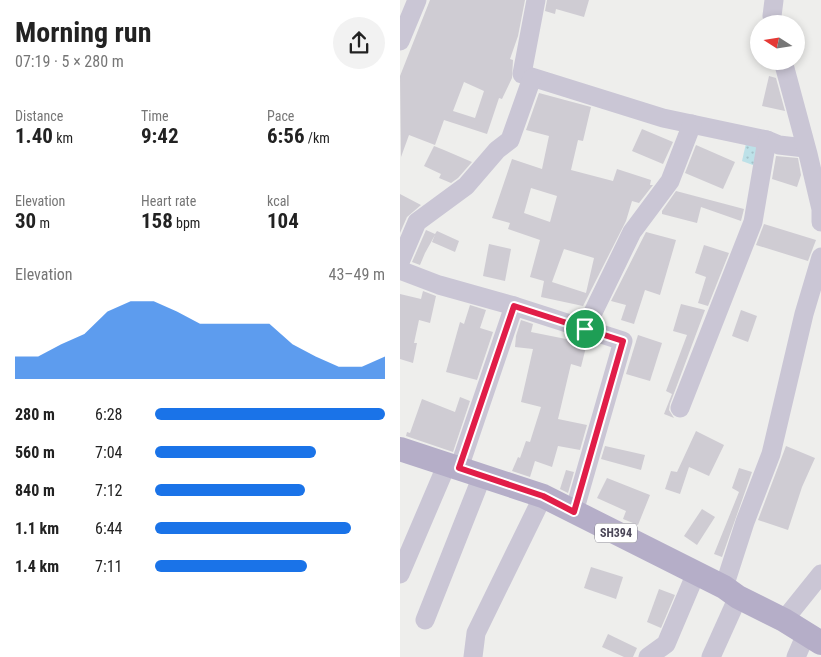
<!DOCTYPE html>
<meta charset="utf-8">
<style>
body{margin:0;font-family:"Roboto Condensed",sans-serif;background:#f2f2f2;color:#222;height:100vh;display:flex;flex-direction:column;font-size:19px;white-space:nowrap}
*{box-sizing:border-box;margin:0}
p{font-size:16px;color:#767676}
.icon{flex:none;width:28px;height:28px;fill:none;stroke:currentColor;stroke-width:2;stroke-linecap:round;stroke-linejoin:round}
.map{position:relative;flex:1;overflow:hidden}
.side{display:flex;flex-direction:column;background:#fff;width:400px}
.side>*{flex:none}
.needle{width:32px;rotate:282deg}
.tools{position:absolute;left:350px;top:15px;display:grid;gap:10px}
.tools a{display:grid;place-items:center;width:55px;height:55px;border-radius:50%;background:#fff;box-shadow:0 2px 8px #0003;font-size:25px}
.pin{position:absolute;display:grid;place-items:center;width:42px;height:42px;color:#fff;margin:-21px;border:2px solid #fff;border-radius:50%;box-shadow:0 1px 5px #0007}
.round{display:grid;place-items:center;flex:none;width:52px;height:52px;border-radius:26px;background:#f2f2f2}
.head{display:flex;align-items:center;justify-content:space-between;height:85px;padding:0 15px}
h1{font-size:28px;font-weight:700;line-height:38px}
.stats{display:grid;grid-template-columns:repeat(3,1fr);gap:8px;height:85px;padding:5px 15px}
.stats div{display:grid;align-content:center}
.stats b{font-size:21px;font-weight:700}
.stats small{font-size:14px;font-weight:400}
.stats p{font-size:14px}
.chart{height:140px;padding:10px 15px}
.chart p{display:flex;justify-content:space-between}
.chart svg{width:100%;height:90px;margin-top:5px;fill:#1a73e8;opacity:.7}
ul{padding:0 15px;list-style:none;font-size:16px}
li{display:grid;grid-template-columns:80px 60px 1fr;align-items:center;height:38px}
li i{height:12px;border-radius:6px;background:#1a73e8}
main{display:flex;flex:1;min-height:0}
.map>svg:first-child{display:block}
</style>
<main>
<section class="side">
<div class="head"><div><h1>Morning run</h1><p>07:19 · 5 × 280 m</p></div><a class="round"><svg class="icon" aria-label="share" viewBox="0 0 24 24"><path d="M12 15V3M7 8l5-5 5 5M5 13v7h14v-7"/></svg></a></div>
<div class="stats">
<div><p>Distance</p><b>1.40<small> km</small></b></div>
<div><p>Time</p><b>9:42</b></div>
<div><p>Pace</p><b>6:56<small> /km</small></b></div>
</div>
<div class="stats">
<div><p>Elevation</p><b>30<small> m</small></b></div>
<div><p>Heart rate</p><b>158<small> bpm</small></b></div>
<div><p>kcal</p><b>104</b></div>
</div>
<div class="chart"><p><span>Elevation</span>43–49 m</p>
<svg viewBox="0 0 160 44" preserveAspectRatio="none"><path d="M0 44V33L10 33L20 27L30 22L40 11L50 6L60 6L70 11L80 17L90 17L100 17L110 17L120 27L130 33L140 38L150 38L160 33V44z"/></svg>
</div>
<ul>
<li><b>280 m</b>6:28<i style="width:100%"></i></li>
<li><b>560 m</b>7:04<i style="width:70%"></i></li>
<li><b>840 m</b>7:12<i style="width:65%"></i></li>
<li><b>1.1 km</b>6:44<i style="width:85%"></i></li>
<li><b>1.4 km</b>7:11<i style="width:66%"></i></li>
</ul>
</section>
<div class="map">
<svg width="421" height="657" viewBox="0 0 421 657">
<defs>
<pattern id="park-dots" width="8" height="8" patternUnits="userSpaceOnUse" patternTransform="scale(1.25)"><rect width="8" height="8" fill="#bde1e8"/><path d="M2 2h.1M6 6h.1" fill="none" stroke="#a4c2c9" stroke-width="1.8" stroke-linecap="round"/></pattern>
</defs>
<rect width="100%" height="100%" fill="#eeeeec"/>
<path fill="url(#park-dots)" d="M347 139 364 144 358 167 342 161Z"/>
<g fill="#cfccd3" fill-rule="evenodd">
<path d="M30 0H125L118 36 110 59 113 60 112 78 102 99 99 98 87 134 44 120 35 145 9 135 1 157 0 76ZM64 82 84 91 75 118 53 111Z"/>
<path d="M147 0H189L184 17 156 9 155 14 145 11Z"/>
<path d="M369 76 376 78 385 111 362 106Z"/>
<path d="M139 93 191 107 183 141 178 140 171 170 213 181 217 169 251 180 250 185H253L239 203 232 201 226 221 181 310 183 306 141 297 144 281 130 277 140 240 108 229 110 223 92 218 112 159 142 169 149 136 126 130ZM131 188 157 196 150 222 124 213ZM164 249 194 258 186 293 152 282Z"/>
<path d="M242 129 273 142 263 164 232 151Z"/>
<path d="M296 145 335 162 323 189 285 173Z"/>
<path d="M34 146 44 150 72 162 58 178 51 183 39 178 41 174 24 166Z"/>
<path d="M376 156 398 158 401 175 397 187 372 179Z"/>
<path d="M276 191 344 209 341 221 301 207 297 223 262 214V211Z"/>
<path d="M0 194 21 205 7 217 0 233Z"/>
<path d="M364 224 416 240 408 261 356 245Z"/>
<path d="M26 230 35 234 37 231 59 241 55 252 32 242 35 235 25 253 20 265 12 262Z"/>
<path d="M246 232 276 240 260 295 245 290 234 324 221 320 226 305 211 301Z"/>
<path d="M89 244 111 249 105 281 83 276Z"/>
<path d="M304 245 329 253 308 306 298 303 306 277 295 273Z"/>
<path d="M23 291 36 296 30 323 19 320 14 343H17L13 363 0 359V294L21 299Z"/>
<path d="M281 304 305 310 270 404 269 410 274 418 264 414 272 394 266 391 287 335 273 331Z"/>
<path d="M70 305 86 310 80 328 93 332 77 380 46 372 60 322 64 324Z"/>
<path d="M341 310 357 316 348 342 332 336Z"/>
<path d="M121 320 133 324 131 332 166 339 167 337 187 343 181 367 171 364 158 419 187 425 180 450 158 446 152 467 135 461 130 477 112 471 118 457 120 458 126 441 130 442 141 407 121 402 133 349 115 347 116 336Z"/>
<path d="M238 335 262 343 250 381 226 374Z"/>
<path d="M60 397 70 401 53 452 6 436 7 432 10 433 22 399 55 412Z"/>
<path d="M296 431 324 445 309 476 289 467 280 494 265 489 271 471 277 472Z"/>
<path d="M205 446 245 455 241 470 201 459Z"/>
<path d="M386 446 415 458 402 487 388 530 358 520Z"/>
<path d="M339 468 352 472 322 557 314 554 339 492 332 488Z"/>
<path d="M166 470 174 472 168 493 160 489Z"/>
<path d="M207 478 250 495 238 525 223 519 226 511 197 498Z"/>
<path d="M302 509 315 517 297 545 284 536Z"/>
<path d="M191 567 223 577 216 599 184 588Z"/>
<path d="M259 589 275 595 261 628 247 622Z"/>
<path d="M208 634 237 648 233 657H224L202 647Z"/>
</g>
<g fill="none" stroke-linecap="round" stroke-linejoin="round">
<g stroke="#cac6d5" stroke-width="19">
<path d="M136 0 122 74 263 118 367 140 379 145 405 148"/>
<path d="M374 0 372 16 374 24"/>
<path d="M0 41 17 0"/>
<path d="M383 61 408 154 421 209V222"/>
<path d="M0 262 17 222 66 186 97 150 110 140 132 78"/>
<path d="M0 270 39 285 114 306 223 341 174 512"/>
<path d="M185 329 232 232 270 181 292 124"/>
<path d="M280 408 353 222 367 140"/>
<path d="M59 468 114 306"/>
<path d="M0 574 47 464"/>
<path d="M324 587 345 522 371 454 404 314 421 257"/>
<path d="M25 620 82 476"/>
<path d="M384 620 421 574"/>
<path d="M73 657 76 633 143 496"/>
<path d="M248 657 266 644 296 573"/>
<path d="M311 657 338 597"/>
<path d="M396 657 406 634"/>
</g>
<path stroke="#b5aec8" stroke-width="24" d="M0 449 143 496 324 587 338 597 384 620 421 643"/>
</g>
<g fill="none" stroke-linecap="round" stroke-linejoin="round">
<g stroke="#fff" stroke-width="10">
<path id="route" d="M114 306 223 341 174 512 143 496 59 468Z"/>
</g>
<use href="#route" stroke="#e11d48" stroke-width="6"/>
</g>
<g text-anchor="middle" stroke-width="4" stroke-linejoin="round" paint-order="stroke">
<rect fill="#fff" stroke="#807e89" stroke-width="1" x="195" y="523.5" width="42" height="19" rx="4"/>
<g font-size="12" font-weight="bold" fill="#4a4657">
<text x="216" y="537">SH394</text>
</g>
</g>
</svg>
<div class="tools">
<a><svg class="needle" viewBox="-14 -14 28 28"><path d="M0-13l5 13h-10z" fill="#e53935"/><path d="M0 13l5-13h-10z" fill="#767676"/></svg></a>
</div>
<div class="pin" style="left:185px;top:329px;background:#1e9e55"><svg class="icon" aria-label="arrive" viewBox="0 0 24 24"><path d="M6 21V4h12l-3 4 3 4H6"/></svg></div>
</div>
</main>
